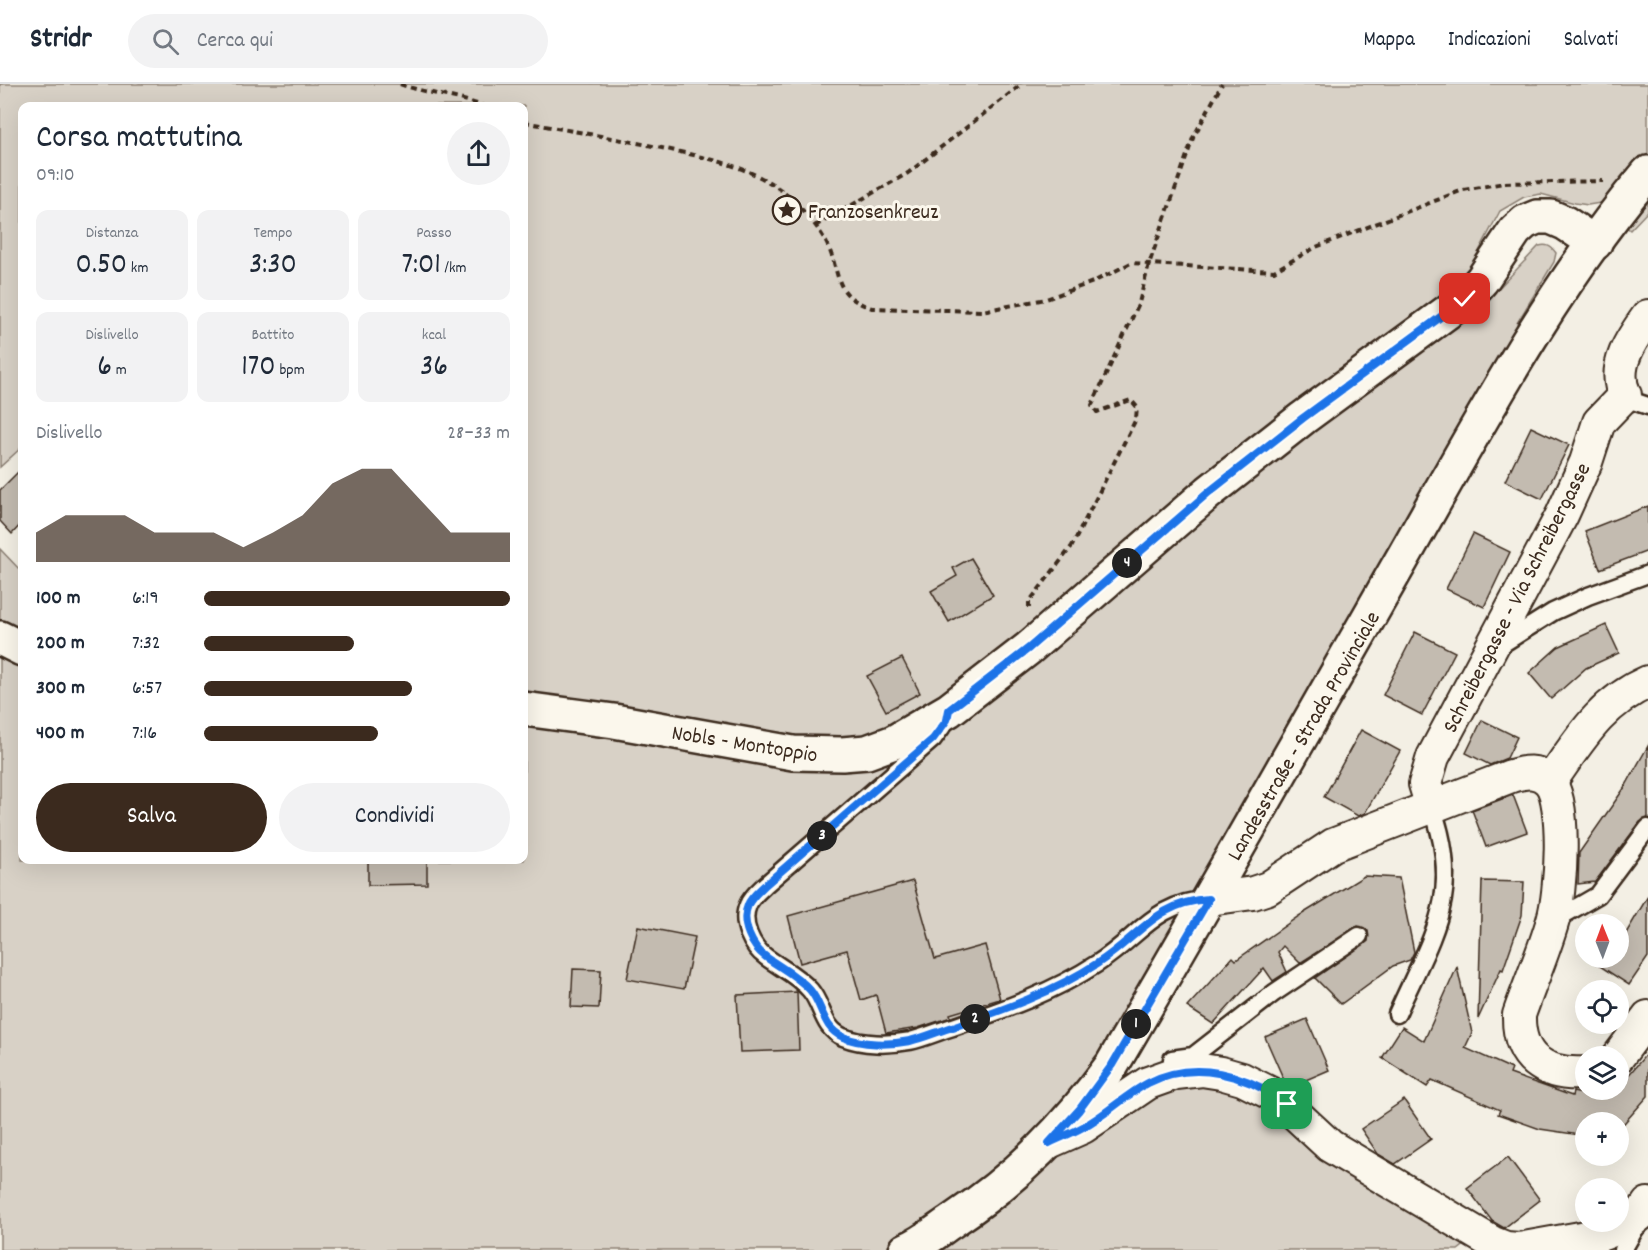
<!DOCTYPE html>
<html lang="it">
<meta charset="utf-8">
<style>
body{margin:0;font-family:Dekko,sans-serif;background:#f2f2f3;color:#1f2937;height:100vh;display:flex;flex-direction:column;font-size:22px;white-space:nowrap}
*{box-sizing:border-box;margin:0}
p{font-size:20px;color:#747a83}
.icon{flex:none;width:33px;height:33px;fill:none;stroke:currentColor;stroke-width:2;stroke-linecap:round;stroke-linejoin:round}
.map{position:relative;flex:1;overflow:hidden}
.panel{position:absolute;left:18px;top:18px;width:510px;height:762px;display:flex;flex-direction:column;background:#fff;border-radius:12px;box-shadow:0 6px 24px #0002}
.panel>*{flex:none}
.needle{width:39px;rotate:359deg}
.controls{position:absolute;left:1575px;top:830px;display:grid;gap:12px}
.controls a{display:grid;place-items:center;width:54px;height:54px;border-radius:50%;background:#fff;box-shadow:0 6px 24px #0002;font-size:30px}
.pin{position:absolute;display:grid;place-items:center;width:51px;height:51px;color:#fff;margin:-26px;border-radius:12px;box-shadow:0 3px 9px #0006}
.km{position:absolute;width:30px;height:30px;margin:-15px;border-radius:50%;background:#222;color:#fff;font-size:16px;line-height:30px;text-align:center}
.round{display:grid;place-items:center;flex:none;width:63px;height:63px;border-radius:32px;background:#f2f2f3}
.headline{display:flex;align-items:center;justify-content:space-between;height:102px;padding:0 18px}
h1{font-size:33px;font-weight:600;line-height:45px}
.metrics{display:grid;grid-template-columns:repeat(3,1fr);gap:9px;height:102px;padding:6px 18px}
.metrics div{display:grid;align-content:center;border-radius:12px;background:#f2f2f3;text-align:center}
.metrics b{font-size:30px;font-weight:600}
.metrics small{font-size:16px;font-weight:400}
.metrics p{font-size:16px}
.chart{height:168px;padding:12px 18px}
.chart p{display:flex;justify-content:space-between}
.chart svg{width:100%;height:108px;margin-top:6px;fill:#3b2a1e;opacity:.7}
.cta{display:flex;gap:12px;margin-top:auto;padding:12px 18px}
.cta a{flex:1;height:69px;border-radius:36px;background:#3b2a1e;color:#fff;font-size:24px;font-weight:600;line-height:69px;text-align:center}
.cta a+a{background:#f2f2f3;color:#1f2937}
ul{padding:0 18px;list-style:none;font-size:20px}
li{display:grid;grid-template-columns:96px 72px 1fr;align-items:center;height:45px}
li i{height:15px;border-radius:8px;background:#3b2a1e}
header{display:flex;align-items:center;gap:36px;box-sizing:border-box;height:84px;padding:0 30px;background:#fff;border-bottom:2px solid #e0e1e3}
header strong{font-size:28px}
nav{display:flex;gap:33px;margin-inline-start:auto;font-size:21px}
.search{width:420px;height:54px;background:#f2f2f3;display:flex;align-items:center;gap:15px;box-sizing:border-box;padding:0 21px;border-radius:33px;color:#747a83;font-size:22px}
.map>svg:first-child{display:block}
</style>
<header>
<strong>Stridr</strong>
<div class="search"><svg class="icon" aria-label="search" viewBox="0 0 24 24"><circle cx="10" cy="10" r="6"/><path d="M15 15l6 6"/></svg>Cerca qui</div>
<nav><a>Mappa</a><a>Indicazioni</a><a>Salvati</a></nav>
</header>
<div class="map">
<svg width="1648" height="1166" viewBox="0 0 1648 1166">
<rect width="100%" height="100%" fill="#f3efe4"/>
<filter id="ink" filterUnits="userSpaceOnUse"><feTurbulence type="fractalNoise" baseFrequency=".0167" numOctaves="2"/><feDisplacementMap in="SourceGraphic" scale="12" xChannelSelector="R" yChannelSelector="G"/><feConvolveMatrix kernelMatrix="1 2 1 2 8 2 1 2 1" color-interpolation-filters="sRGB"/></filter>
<g filter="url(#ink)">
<g fill="#d8d1c6" stroke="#8a7e72" stroke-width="1.5">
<path d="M0 0H1648V127L1630 146 1600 119 1588 121 1575 119 1541 110 1524 113 1500 127 1465 194 1189 401 1035 539 1212 422 1497 206 1539 162C1547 160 1551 162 1556 169L1554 178 1517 239 1521 242 1458 341 1214 781 1096 975 1144 1016 1182 997 1238 1002 1472 1155 1458 1166H0V572L22 573V776H524V22H22V363L0 383Z"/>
<path d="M0 465 22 488V546L0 543Z"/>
</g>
<g fill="#c3bbb0" stroke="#3b2a1e" stroke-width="1.5">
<path d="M1531 343 1569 361 1542 415 1505 397Z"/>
<path d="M22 384V439L12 450 0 437V406Z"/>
<path d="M1648 422V467L1600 485 1585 447Z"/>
<path d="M1473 450 1510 468 1484 523 1446 505Z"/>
<path d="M971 474 993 511 949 538 931 507 957 492 953 484Z"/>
<path d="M1606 541 1619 569 1586 584 1551 615 1529 589 1558 563Z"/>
<path d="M1415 548 1455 568 1422 631 1383 611Z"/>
<path d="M902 574 920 609 886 627 867 592Z"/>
<path d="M1482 636 1517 653 1507 674 1490 681 1466 669Z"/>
<path d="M1361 646 1400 667 1365 729 1358 732 1324 713Z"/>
<path d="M1648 662V734L1640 738 1595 798 1578 800 1579 769 1625 703Z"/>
<path d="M1513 711 1527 748 1486 763 1472 726Z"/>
<path d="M368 776H427V800L368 801Z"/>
<path d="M1364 792 1399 794 1414 868 1410 876 1393 882 1341 920 1315 894 1368 857V847L1358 842 1300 879 1283 862 1278 868 1287 888 1273 897 1264 884 1213 940 1187 923 1233 873 1236 876 1299 832Z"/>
<path d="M913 797 935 875 985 861 1000 915 950 930 951 933 918 944 886 949 876 911 861 916 847 866 800 879 788 832Z"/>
<path d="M1482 797 1524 798 1522 831 1503 886 1501 885 1478 935Z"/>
<path d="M1648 812V873L1629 901 1586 873H1618V847L1625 851Z"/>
<path d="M638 842 695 853 684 905 627 895Z"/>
<path d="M1457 883 1472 949 1465 964 1512 985 1510 990 1572 1012 1573 1008 1600 1014 1608 1005H1618V994L1624 990 1627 993 1648 968V1012L1618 1046V1038H1586V1052L1540 1045 1498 1030 1500 1026 1432 996 1427 1003 1382 974 1402 943 1424 957Z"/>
<path d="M573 885 601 886 599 924 571 923Z"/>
<path d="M797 908 799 966 740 968 737 911Z"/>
<path d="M1307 935 1329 986 1292 1002 1284 996 1265 953Z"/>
<path d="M1404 1016 1431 1055 1395 1080 1378 1070 1361 1045Z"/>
<path d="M1508 1073 1540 1116 1504 1144 1492 1137 1467 1104Z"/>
</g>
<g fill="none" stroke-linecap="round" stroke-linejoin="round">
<g stroke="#3b2a1e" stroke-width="21">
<g id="service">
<path d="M1625 311 1633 317 1648 322"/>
<path d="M1499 562 1553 528 1588 512 1648 490"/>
<path d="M947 636 933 655 765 801C759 807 751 813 748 821 740 839 752 863 766 873 781 884 798 892 810 906 823 921 822 944 843 953 863 961 889 961 910 957 924 954 939 947 953 943 1003 926 1054 908 1098 879 1140 852 1154 819 1209 815"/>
<path d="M1553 837 1598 811 1648 744"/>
<path d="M1397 930C1432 851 1464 811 1432 723"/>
<path d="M1172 975 1193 972 1274 909 1359 852"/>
<path d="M1623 1166 1639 1138"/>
</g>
</g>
<g stroke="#3b2a1e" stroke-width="36">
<g id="minor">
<path d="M1550 698C1579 657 1600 619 1648 598"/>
<path d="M1432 723 1425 700 1433 673 1562 431 1586 378 1599 338 1625 311C1611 283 1632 254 1648 232"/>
<path d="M1209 815 1253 809 1268 804 1333 761 1511 692C1524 688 1538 685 1549 697 1567 717 1561 810 1553 836 1544 868 1530 899 1519 931 1518 974 1544 992 1586 989"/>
<path d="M1618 973 1648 933"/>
<path d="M1049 1058 1083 1043 1148 999 1176 989 1202 986 1221 989 1242 995 1276 1012 1330 1062 1493 1159 1506 1164 1519 1165 1603 1150 1628 1140 1642 1129 1648 1120"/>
</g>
</g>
<g stroke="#3b2a1e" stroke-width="38">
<g id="tertiary">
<path d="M0 554 22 565"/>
<path d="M524 625 614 637 793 669 842 670 867 668 894 658 949 626 1029 564 1209 408 1303 334 1465 215 1482 196 1515 147 1525 138 1537 133H1551L1565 139 1595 159"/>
</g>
</g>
<g stroke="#3b2a1e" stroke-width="38">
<path id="secondary" d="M906 1166C923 1159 937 1147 952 1137 1018 1093 1065 1045 1112 981 1210 814 1305 645 1401 477 1475 347 1551 203 1648 89"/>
</g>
<g stroke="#3b2a1e" stroke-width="4" stroke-dasharray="6 4.5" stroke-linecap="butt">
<path d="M400 0C427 10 456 12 483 22"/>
<path d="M524 38C576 48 628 56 680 68 716 76 751 84 781 106 797 119 816 139 826 158 842 189 831 211 872 224L982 227 1046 215 1093 198 1131 179 1274 187 1316 163 1463 106 1504 99 1603 97"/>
<path d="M815 142 908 89 1022 0"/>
<path d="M1029 524V518L1072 462 1136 335 1137 323 1131 316 1097 328 1092 321 1139 219 1149 180 1193 54 1222 0"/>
</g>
<use href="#service" stroke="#fbf7ec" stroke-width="16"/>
<use href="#minor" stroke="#fbf7ec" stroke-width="32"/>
<use href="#tertiary" stroke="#fbf7ec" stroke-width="33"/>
<use href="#secondary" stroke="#fbf7ec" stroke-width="33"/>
</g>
</g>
<g fill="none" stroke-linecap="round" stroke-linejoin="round" filter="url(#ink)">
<g stroke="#fff" stroke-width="12">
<path id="route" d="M1287 1020C1247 990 1194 975 1148 999 1125 1011 1106 1031 1083 1043 1072 1049 1060 1054 1049 1059L1079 1026 1112 981 1209 815C1156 818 1139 853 1098 879 1054 908 1003 926 953 943 939 947 924 954 910 957 889 961 862 961 843 953 822 944 823 921 810 906 798 892 781 884 766 873 752 863 740 839 748 821 751 813 759 807 765 801L933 655 947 636 949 626 1029 564 1209 408 1303 334 1465 215"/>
</g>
<use href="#route" stroke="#1a73e8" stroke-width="8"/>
</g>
<defs>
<g id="sight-ring" transform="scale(1.5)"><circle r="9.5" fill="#fbf7ec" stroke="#3b2a1e" stroke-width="1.5"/><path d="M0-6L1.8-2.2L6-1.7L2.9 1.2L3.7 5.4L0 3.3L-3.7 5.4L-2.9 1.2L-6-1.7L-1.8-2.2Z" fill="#3b2a1e"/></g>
</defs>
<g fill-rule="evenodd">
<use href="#sight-ring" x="787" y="126"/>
</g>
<g text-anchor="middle" stroke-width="6" stroke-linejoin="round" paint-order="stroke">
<g font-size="22" fill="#3b2a1e" stroke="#fbf7ec" text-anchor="start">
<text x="808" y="134">Franzosenkreuz</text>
</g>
<g font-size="22" fill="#3b2a1e" stroke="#fbf7ec">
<text transform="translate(1515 513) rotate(-63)" y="8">Schreibergasse - Via Schreibergasse</text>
<text transform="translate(1302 651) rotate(-60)" y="8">Landesstraße - Strada Provinciale</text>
<text transform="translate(745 658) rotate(9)" y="8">Nobls - Montoppio</text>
</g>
</g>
</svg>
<div class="controls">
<a><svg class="needle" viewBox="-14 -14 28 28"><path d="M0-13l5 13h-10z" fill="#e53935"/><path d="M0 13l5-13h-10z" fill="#747a83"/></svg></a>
<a><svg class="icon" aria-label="locate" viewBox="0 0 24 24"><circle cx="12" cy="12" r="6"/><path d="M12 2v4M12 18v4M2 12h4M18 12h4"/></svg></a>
<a><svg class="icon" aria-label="layers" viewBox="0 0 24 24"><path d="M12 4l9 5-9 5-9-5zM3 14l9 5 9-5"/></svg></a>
<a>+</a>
<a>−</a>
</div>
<div class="pin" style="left:1287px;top:1020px;background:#1e9e55"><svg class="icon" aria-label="arrive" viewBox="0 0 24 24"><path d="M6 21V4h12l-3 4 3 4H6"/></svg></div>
<div class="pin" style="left:1465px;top:215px;background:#d93025"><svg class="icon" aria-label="check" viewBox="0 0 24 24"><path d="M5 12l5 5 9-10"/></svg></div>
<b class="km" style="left:1136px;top:940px">1</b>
<b class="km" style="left:975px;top:935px">2</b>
<b class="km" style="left:822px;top:752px">3</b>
<b class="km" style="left:1127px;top:479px">4</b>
<section class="panel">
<div class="headline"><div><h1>Corsa mattutina</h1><p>09:10</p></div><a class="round"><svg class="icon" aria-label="share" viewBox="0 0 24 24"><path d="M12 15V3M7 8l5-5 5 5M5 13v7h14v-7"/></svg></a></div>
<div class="metrics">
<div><p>Distanza</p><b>0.50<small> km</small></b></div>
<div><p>Tempo</p><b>3:30</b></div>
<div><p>Passo</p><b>7:01<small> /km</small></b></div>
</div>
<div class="metrics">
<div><p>Dislivello</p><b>6<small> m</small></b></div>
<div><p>Battito</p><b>170<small> bpm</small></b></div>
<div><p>kcal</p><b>36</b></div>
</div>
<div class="chart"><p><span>Dislivello</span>28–33 m</p>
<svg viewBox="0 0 160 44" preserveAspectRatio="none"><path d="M0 44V32L10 25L20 25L30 25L40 32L50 32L60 32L70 38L80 32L90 25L100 12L110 6L120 6L130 19L140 32L150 32L160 32V44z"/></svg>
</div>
<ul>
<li><b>100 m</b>6:19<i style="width:100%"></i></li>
<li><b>200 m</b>7:32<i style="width:49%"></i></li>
<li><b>300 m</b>6:57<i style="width:68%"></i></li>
<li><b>400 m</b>7:16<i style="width:57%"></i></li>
</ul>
<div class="cta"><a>Salva</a><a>Condividi</a></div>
</section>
</div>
